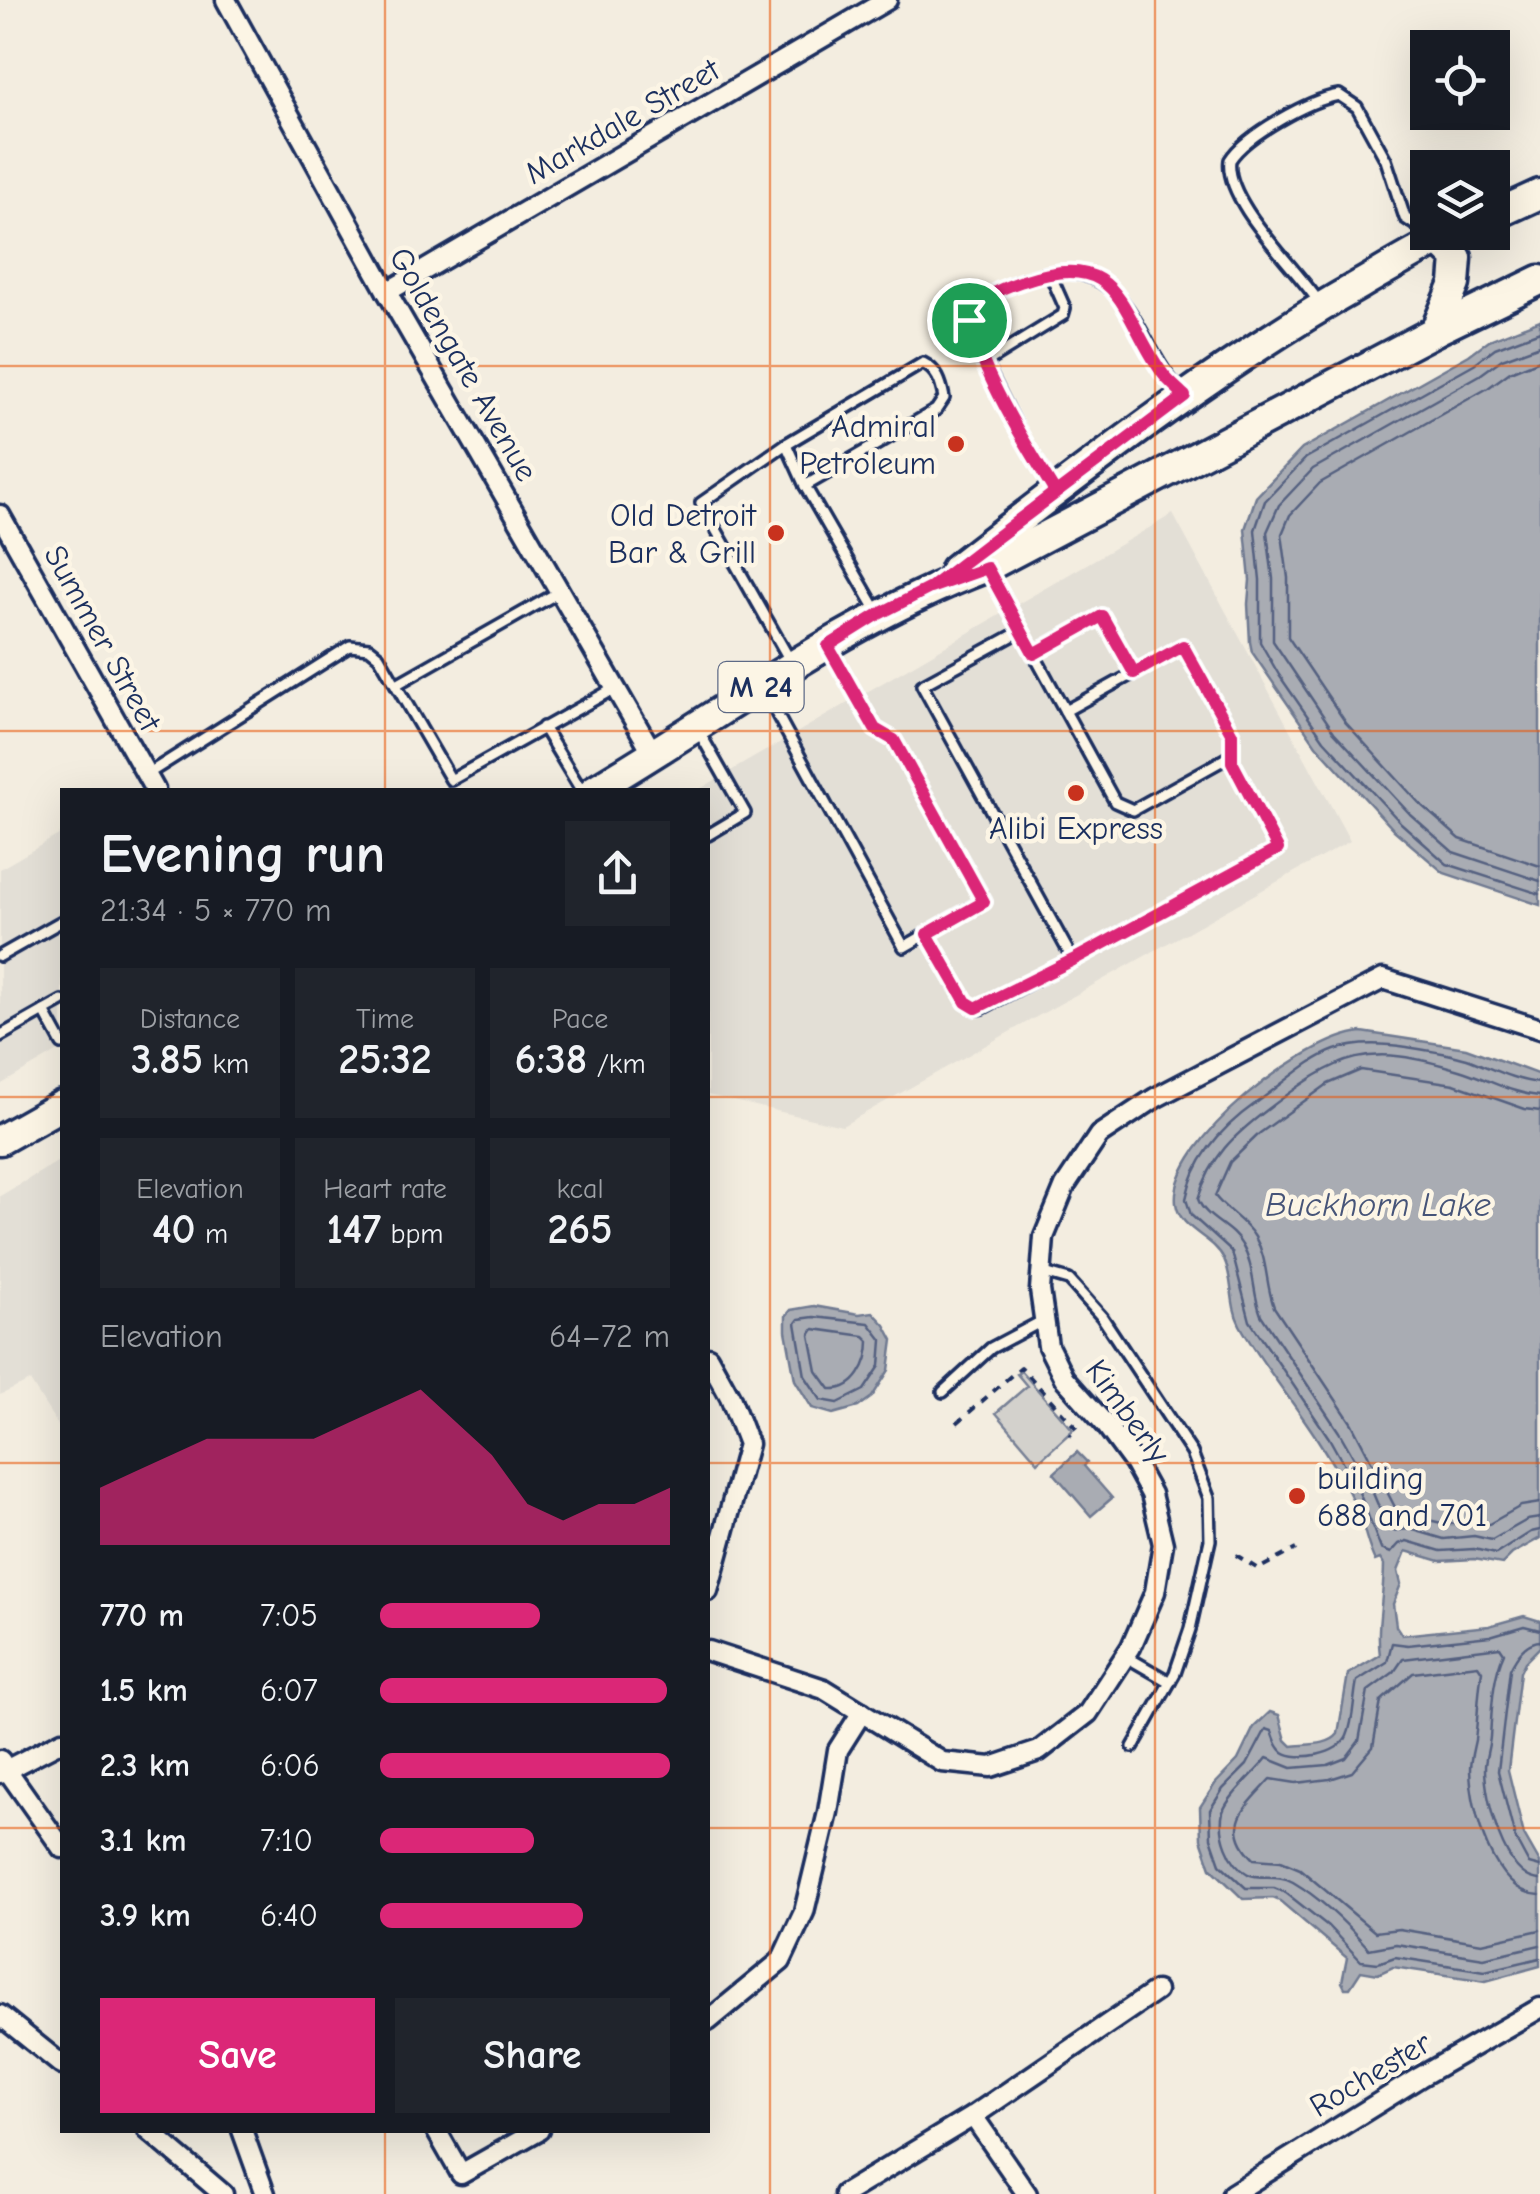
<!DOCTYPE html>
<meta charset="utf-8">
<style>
body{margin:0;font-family:"Comic Neue",sans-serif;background:#20242c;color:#f1f3f6;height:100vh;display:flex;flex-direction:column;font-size:38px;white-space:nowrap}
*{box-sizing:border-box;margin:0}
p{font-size:32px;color:#9ea1a6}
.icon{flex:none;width:55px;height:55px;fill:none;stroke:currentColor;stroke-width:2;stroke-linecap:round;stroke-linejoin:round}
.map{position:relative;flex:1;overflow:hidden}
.panel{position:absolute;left:60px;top:788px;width:650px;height:1345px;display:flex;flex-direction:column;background:#171b24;border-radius:0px;box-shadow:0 10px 40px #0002}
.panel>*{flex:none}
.buttons{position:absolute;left:1410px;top:30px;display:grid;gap:20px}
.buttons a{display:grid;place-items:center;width:100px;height:100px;border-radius:0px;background:#171b24;box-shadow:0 10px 40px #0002;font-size:50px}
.pin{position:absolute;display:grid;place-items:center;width:85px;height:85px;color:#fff;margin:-42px;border:5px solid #fff;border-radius:50%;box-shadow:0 2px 10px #0007}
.round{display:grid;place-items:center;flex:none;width:105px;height:105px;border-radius:0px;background:#20242c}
.overview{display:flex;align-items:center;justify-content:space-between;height:170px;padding:0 40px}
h1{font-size:55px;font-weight:800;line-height:75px}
.stats{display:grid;grid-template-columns:repeat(3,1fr);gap:15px;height:170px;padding:10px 40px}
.stats div{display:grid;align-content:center;border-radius:0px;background:#20242c;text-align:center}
.stats b{font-size:42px;font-weight:800}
.stats small{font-size:28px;font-weight:400}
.stats p{font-size:28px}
.chart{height:280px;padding:20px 40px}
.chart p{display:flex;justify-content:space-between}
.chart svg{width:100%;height:180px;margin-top:10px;fill:#db2777;opacity:.7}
.button{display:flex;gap:20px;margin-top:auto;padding:20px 40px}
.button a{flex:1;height:115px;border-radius:0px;background:#db2777;color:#fff;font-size:40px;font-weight:800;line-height:115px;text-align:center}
.button a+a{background:#20242c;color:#f1f3f6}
ul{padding:0 40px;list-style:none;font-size:32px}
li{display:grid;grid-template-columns:160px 120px 1fr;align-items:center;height:75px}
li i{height:25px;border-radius:12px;background:#db2777}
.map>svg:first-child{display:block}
</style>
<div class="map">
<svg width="1540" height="2194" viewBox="0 0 1540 2194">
<rect width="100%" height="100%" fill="#f3ede0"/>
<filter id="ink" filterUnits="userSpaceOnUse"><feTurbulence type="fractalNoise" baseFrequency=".01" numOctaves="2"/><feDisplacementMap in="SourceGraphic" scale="20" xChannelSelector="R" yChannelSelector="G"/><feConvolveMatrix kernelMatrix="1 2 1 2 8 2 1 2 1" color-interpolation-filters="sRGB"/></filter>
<g filter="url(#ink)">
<g fill="#e3dfd6">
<path d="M1173 514 1350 841 842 1126 708 1095V790H698Z"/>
<path d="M62 833V1049L0 1085V869Z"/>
<path d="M62 1159V1432L30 1381 0 1395V1196Z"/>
</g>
<path fill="#d3d1cc" stroke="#778095" stroke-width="2.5" d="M1021 1371 1073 1430 1038 1462 996 1413 1027 1386 1017 1374Z"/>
<g fill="#a9acb3" stroke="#707a91" stroke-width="2.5">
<path d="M1540 320V905L1444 873 1394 830 1316 745 1252 652 1250 642 1248 604 1250 580 1245 529 1256 497 1302 449 1469 355 1489 340Z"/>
<path d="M1362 1032 1466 1048 1540 1075V1538L1512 1554 1502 1564 1474 1559 1440 1561 1406 1551 1398 1571 1401 1584 1393 1604 1396 1626 1402 1635 1489 1626 1524 1616 1540 1621V1647L1525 1662 1520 1672 1508 1770 1524 1835 1540 1863V1966L1486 1981 1393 1967 1378 1974 1361 1971 1350 1988H1345L1342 1982 1347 1958 1280 1901 1273 1898 1243 1899 1211 1868 1201 1839 1200 1807 1215 1784 1238 1760 1254 1727 1270 1712 1279 1715 1286 1740 1292 1746C1307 1744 1329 1746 1338 1734L1348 1674 1380 1655C1376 1627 1384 1595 1384 1565L1380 1559 1375 1561C1370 1551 1368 1543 1365 1533 1358 1503 1337 1471 1321 1445 1296 1404 1263 1367 1240 1325 1229 1304 1234 1280 1224 1259 1213 1236 1179 1230 1176 1203 1169 1141 1307 1037 1362 1032Z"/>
<path d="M814 1306 859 1314 873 1312 885 1325 893 1340 889 1370 872 1397 858 1407 833 1414 812 1408 795 1380 786 1331V1316L791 1310Z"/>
<path d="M1077 1452 1087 1462 1084 1466 1112 1498 1091 1516 1054 1473Z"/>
</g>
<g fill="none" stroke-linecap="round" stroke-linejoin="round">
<g stroke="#546180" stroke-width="2.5">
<path d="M1540 331 1495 348 1474 364 1306 458 1265 501 1255 530 1260 580V642L1279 675 1324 740 1401 823 1447 864 1540 894"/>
<path d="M1540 345 1502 359 1480 375 1313 469 1279 505 1267 532 1273 579V641L1334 732 1410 814 1453 852 1540 881"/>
<path d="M1540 360 1510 372 1488 388 1320 483 1290 515 1282 534 1288 578V637L1346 723 1420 804 1460 839 1540 866"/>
<path d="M1540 1083C1515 1081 1491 1068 1467 1059 1448 1053 1427 1050 1407 1047 1329 1035 1315 1060 1256 1103 1222 1127 1194 1157 1186 1199L1191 1215 1232 1252 1250 1321 1329 1438 1359 1492 1381 1549 1391 1553 1399 1544 1407 1541 1441 1551 1474 1549 1496 1554 1531 1532 1540 1530"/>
<path d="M1540 1096C1512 1094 1486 1078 1459 1070 1367 1042 1341 1053 1267 1110 1233 1136 1211 1156 1198 1199 1205 1219 1232 1226 1242 1245 1255 1267 1252 1292 1261 1315L1339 1432 1370 1486 1389 1531 1410 1529 1444 1539 1474 1536 1492 1540 1527 1520 1540 1518"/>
<path d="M1540 1111 1525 1109 1454 1084 1361 1070 1328 1084 1260 1133 1230 1162 1215 1196C1226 1211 1245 1220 1255 1237 1268 1259 1265 1283 1274 1307L1352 1424 1398 1513 1446 1524H1489L1521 1506 1540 1503"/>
<path d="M814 1317 869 1323 882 1340 880 1366 864 1390 838 1403 821 1400 805 1376 796 1323 799 1319Z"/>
<path d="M814 1329 864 1336 869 1341C869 1363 856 1391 830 1389L817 1371 810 1335Z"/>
<path d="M1540 1630 1524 1626 1490 1636 1408 1645 1392 1643 1387 1662 1357 1681C1353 1699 1354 1720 1347 1736 1340 1754 1298 1762 1283 1752 1276 1746 1275 1739 1272 1731L1266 1729 1247 1765 1223 1789 1210 1810 1211 1838 1220 1864 1246 1888H1274L1286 1893 1328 1926 1361 1961 1378 1963 1395 1957 1485 1971 1540 1958"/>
<path d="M1540 1641C1526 1642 1516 1656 1510 1669L1498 1771 1515 1838 1529 1864 1540 1867"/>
<path d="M1540 1880C1504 1878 1485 1799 1485 1768 1485 1758 1489 1748 1490 1737 1492 1709 1492 1679 1504 1653L1500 1647 1403 1659 1394 1672 1368 1691 1359 1741 1346 1758 1328 1765 1292 1768 1267 1758C1257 1772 1227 1797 1223 1812 1218 1833 1229 1864 1248 1874 1261 1880 1277 1873 1293 1882 1320 1898 1348 1925 1369 1949L1396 1944 1484 1958 1540 1945"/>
<path d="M1540 1895C1493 1893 1471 1810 1470 1770 1470 1760 1473 1750 1475 1740 1478 1717 1478 1693 1482 1671L1478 1665 1413 1673 1381 1701 1373 1747 1352 1772 1330 1779 1296 1783 1271 1779C1247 1806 1220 1825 1254 1859L1281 1861 1300 1869 1375 1932 1399 1929 1482 1943 1540 1930"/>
</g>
<g stroke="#1b2f5e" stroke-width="16">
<g id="lane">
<path d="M1321 305C1297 268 1224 202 1230 160 1246 135 1309 100 1339 95L1357 107 1386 160 1405 218 1432 236"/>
<path d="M985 363 1063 315 1065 308 1050 274"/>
<path d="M786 444 805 486 877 611"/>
<path d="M1054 489 1025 443 973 339 969 320 975 303C1027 274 1088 249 1128 309 1148 338 1158 369 1183 394"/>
<path d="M1021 631 922 685 1073 960"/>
<path d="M1034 653 1102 616 1134 673"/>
<path d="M792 664 701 503 786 444 923 363C937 370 941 382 944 398L936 410 805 486"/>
<path d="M397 684 559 592"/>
<path d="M763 689 904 947 984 901 894 740 875 729 830 650"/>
<path d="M1065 711 1115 802 1133 810 1232 755"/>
<path d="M543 727 581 790"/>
<path d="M698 730 745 813 708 835"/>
<path d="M146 775 350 646 369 648 379 656 451 780 615 688"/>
<path d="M927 934 966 1002 977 1009 983 1008 1278 849 1232 762V734L1183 646 1065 711 989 572"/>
<path d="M0 956 62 921"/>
<path d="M62 1001 44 1011 62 1044"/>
<path d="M0 1036 44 1011"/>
<path d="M1041 1272 1069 1280 1102 1317 1192 1453 1209 1498 1210 1540 1190 1629 1175 1673 1133 1747"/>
<path d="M943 1392 991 1348 1044 1320"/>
<path d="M1125 1656 1170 1682"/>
</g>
</g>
<g stroke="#1b2f5e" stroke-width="25">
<g id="street">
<path d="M226 0 387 292 654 755"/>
<path d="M387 292 887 0"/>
<path d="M0 515 155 790"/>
<path d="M708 1357 730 1397 748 1444 708 1591"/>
<path d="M708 1651 824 1689 942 1762 991 1767 1039 1751 1088 1713 1131 1647 1155 1592 1163 1544 1151 1494 1134 1463 1106 1425 1064 1378 1048 1346 1040 1290 1044 1237 1065 1186 1099 1135 1155 1098 1383 979 1540 1029"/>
<path d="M0 1760 62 1848"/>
<path d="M0 1773 62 1741"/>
<path d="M0 2015 62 2065"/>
<path d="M708 2021 781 1961 804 1912 828 1812 838 1750 862 1712"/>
<path d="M973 2116 1027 2194"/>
<path d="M148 2130 223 2194"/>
<path d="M242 2130 265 2194"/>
<path d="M436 2130 461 2174 539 2130"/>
<path d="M844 2194 973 2116 1156 1991"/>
<path d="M1232 2194 1420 2077 1540 2008"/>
</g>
</g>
<g stroke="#1b2f5e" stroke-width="35">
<g id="primary">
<path d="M1492 216 1540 194"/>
<path d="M1435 331 1455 284 1457 258 1438 240"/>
<path d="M955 569C1086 468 1217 365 1361 284 1392 266 1423 247 1455 232"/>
<path d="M594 790C723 714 845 620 987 567L1435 331 1540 280"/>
<path d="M0 1140 62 1105"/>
</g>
</g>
<g stroke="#1b2f5e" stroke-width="4" stroke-dasharray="8 8" stroke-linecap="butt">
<path d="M957 1423 1021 1367 1077 1429 1069 1436"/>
<path d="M1236 1555 1258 1569 1296 1549"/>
</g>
<use href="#lane" stroke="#fcf5e5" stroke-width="9"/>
<use href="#street" stroke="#fcf5e5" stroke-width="18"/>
<use href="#primary" stroke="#fcf5e5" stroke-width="28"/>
</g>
</g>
<g fill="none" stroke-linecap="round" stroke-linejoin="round" filter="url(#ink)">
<g stroke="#fff" stroke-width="20">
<path id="route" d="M969 320C980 370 1027 447 1055 492L930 588 879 614 828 646 875 729 894 740 984 902 927 934 966 1002 976 1008 1073 960 1278 849 1232 762V734L1183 646 1134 673 1102 616 1034 654 987 568 930 588 1185 396C1178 389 1169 382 1163 374 1119 313 1123 247 1023 281 1000 289 978 296 969 320"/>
</g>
<use href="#route" stroke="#db2777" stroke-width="12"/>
</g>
<path fill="none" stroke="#e8590c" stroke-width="2.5" stroke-opacity="0.55" d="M385 0V790M770 0V2194M1155 0V2194M0 366H1540M0 731H1540M0 1097H62M708 1097H1540M0 1463H62M708 1463H1540M0 1828H62M708 1828H1540M385 2130V2194"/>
<g fill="#c8321e" stroke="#fcf5e5" stroke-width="4">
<circle cx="956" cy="444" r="10"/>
<circle cx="776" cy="533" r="10"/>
<circle cx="1076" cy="793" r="10"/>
<circle cx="1297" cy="1496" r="10"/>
</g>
<g text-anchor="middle" stroke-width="9" stroke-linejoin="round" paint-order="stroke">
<rect fill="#fcf5e5" stroke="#5e6a86" stroke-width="2.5" x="718.5" y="662" width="85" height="50" rx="8"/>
<g font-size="30" font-weight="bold" fill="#1b2f5e">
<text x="761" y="697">M 24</text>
</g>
<g font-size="32" fill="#1b2f5e" stroke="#fcf5e5">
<text transform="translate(622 121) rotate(-30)" y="11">Markdale Street</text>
<text transform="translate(464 364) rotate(60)" y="11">Goldengate Avenue</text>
<text transform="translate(103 638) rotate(61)" y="11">Summer Street</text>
<text transform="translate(1128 1411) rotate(54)" y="11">Kimberly</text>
<text transform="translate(1370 2074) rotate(-31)" y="11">Rochester</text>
</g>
<g font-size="32" fill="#1b2f5e" stroke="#fcf5e5" text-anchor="end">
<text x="936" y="437">Admiral<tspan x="936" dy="37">Petroleum</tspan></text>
<text x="756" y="526">Old Detroit<tspan x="756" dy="37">Bar &amp; Grill</tspan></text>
<text x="1076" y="839" text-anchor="middle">Alibi Express</text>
<text x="1317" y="1489" text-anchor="start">building<tspan x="1317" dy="37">688 and 701</tspan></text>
</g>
<g font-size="35" font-style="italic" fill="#465478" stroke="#fcf5e5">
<text x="1378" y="1216">Buckhorn Lake</text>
</g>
</g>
</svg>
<div class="buttons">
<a><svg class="icon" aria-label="locate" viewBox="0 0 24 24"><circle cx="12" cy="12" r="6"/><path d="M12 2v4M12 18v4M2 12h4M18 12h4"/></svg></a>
<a><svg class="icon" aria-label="layers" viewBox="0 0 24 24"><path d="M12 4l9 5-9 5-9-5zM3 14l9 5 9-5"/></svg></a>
</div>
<div class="pin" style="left:969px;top:320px;background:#1e9e55"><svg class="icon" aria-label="arrive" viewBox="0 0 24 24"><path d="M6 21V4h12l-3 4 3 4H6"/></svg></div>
<section class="panel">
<div class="overview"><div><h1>Evening run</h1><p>21:34 · 5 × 770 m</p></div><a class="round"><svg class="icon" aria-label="share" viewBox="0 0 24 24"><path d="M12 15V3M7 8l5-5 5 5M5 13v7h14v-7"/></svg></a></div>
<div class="stats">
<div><p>Distance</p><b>3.85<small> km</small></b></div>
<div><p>Time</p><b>25:32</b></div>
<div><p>Pace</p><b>6:38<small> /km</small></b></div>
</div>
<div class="stats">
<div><p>Elevation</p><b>40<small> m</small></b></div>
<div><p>Heart rate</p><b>147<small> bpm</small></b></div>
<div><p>kcal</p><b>265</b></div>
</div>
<div class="chart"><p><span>Elevation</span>64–72 m</p>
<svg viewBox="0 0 160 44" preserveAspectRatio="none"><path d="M0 44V30L10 26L20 22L30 18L40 18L50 18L60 18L70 14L80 10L90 6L100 14L110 22L120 34L130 38L140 34L150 34L160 30V44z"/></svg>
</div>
<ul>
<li><b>770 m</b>7:05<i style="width:55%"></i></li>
<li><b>1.5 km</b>6:07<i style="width:99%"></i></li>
<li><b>2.3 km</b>6:06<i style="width:100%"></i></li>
<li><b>3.1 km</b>7:10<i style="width:53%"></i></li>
<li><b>3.9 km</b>6:40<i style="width:70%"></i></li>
</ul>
<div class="button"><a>Save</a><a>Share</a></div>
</section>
</div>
